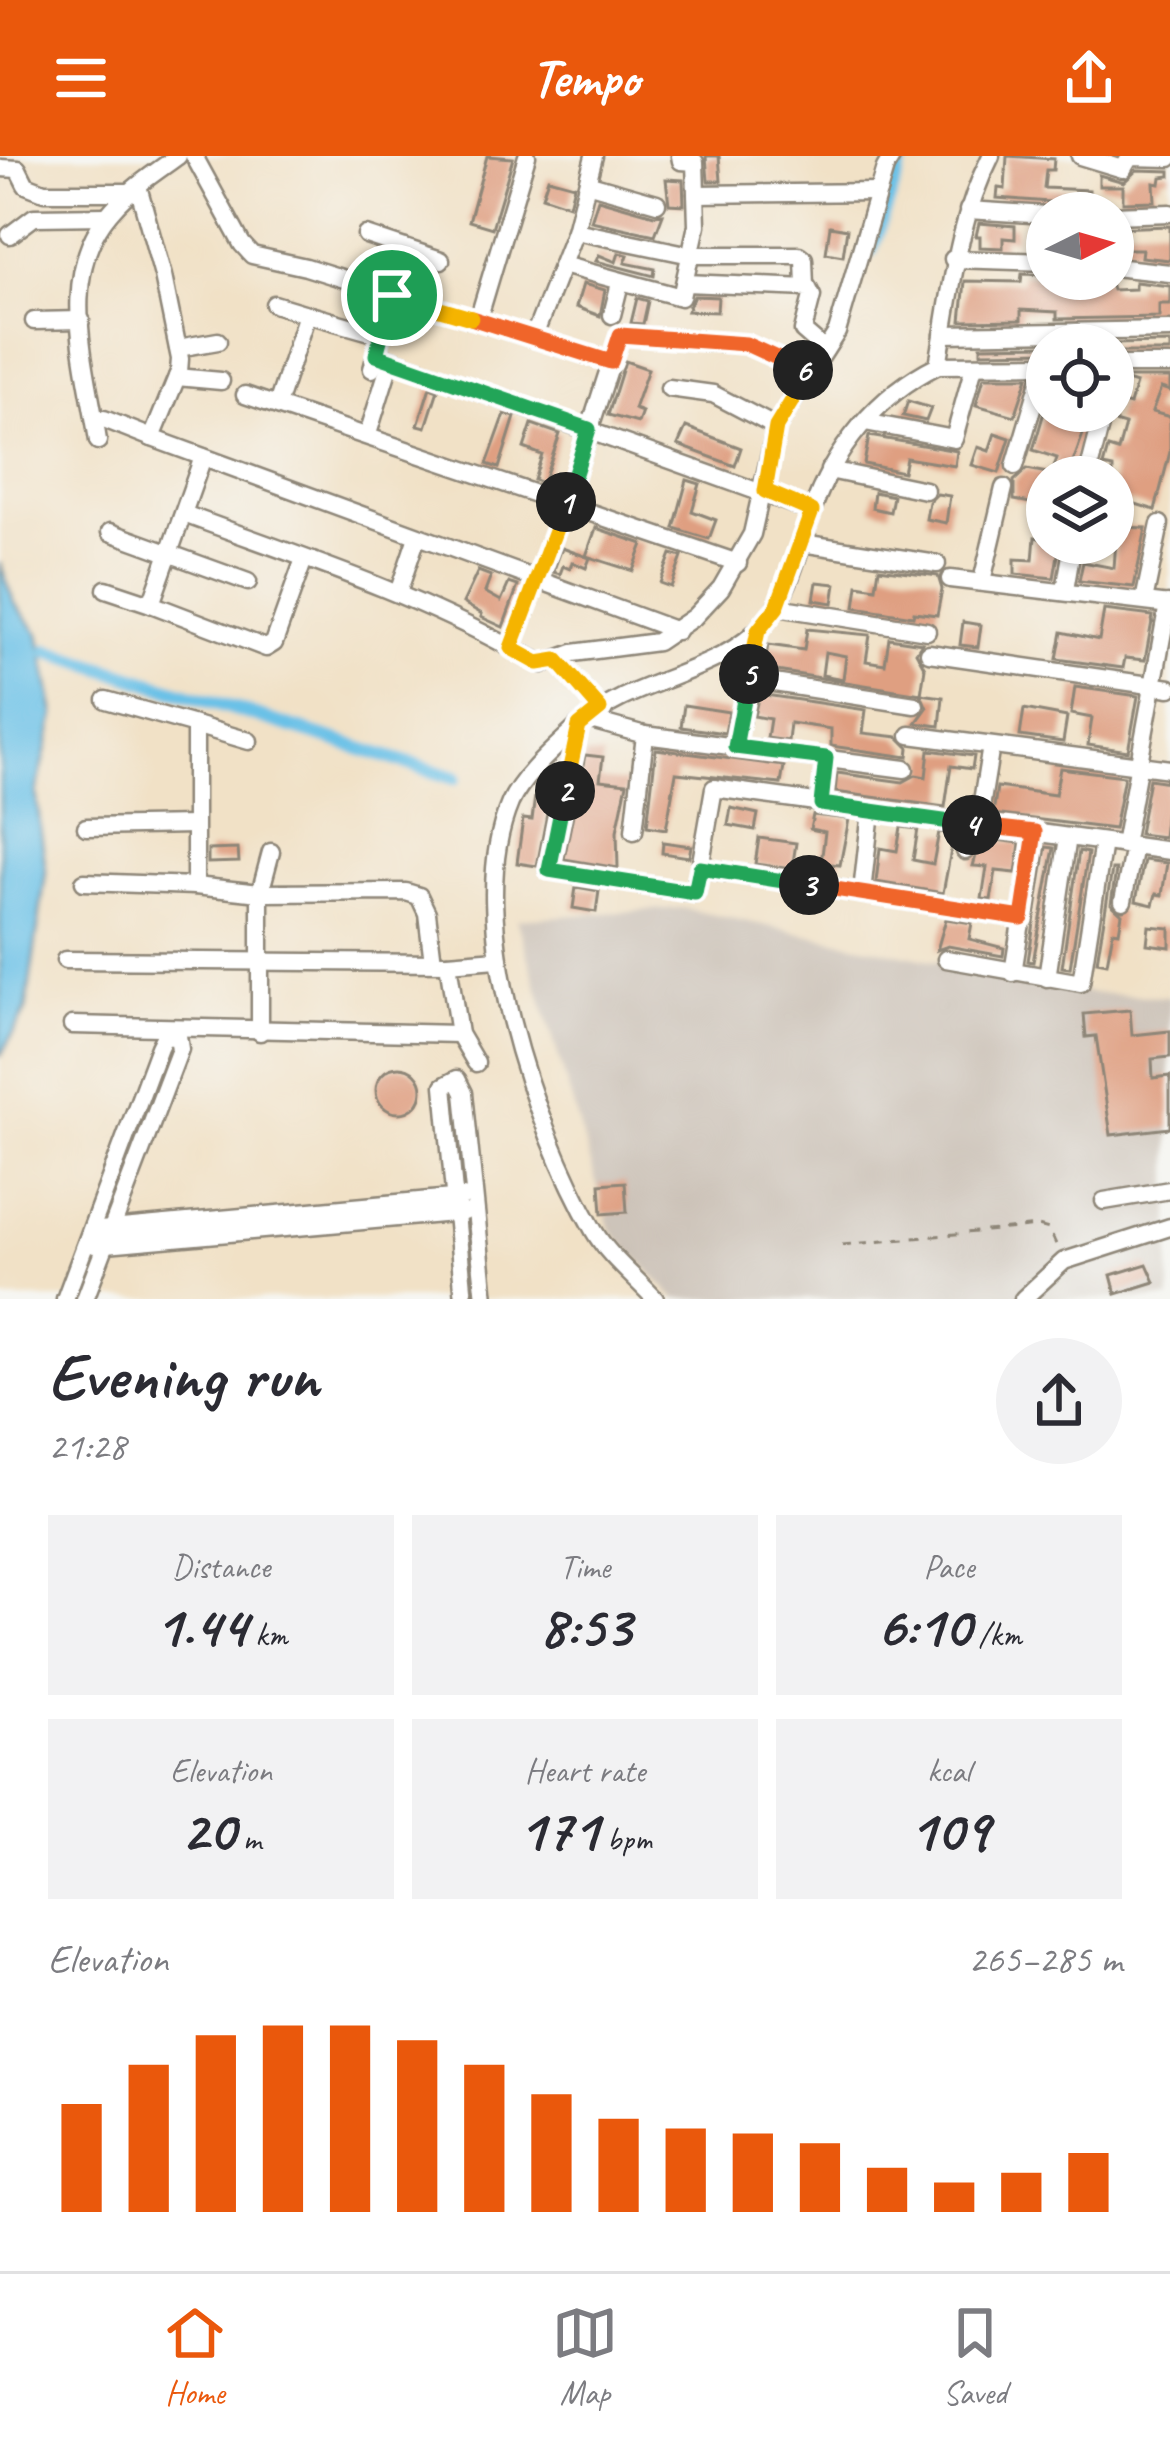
<!DOCTYPE html>
<meta charset="utf-8">
<style>
body{margin:0;font-family:Caveat,sans-serif;background:#f2f2f3;color:#2b2b33;height:100vh;display:flex;flex-direction:column;font-size:45px;white-space:nowrap}
*{box-sizing:border-box;margin:0}
p{font-size:39px;color:#7c7c81}
.icon{flex:none;width:66px;height:66px;fill:none;stroke:currentColor;stroke-width:2;stroke-linecap:round;stroke-linejoin:round}
.map{position:relative;height:1143px;overflow:hidden}
.panel{display:flex;flex-direction:column;background:#fff;flex:1}
.panel>*{flex:none}
.needle{width:78px;rotate:85deg}
.buttons{position:absolute;left:1026px;top:36px;display:grid;gap:24px}
.buttons a{display:grid;place-items:center;width:108px;height:108px;border-radius:50%;background:#fff;box-shadow:0 3px 9px #0004;font-size:60px}
.pin{position:absolute;display:grid;place-items:center;width:102px;height:102px;color:#fff;margin:-51px;border:6px solid #fff;border-radius:50%;box-shadow:0 3px 12px #0007}
.km{position:absolute;width:60px;height:60px;margin:-30px;border-radius:50%;background:#222;color:#fff;font-size:33px;line-height:60px;text-align:center}
.round{display:grid;place-items:center;flex:none;width:126px;height:126px;border-radius:63px;background:#f2f2f3}
.summary{display:flex;align-items:center;justify-content:space-between;height:204px;padding:0 48px}
h1{font-size:66px;font-weight:700;line-height:90px}
.stats{display:grid;grid-template-columns:repeat(3,1fr);gap:18px;height:204px;padding:12px 48px}
.stats div{display:grid;align-content:center;border-radius:0px;background:#f2f2f3;text-align:center}
.stats b{font-size:60px;font-weight:700}
.stats small{font-size:33px;font-weight:400}
.stats p{font-size:33px}
.chart{height:336px;padding:24px 48px}
.chart p{display:flex;justify-content:space-between}
.chart svg{width:100%;height:216px;margin-top:12px;stroke:#ea580c;stroke-width:6}
header{display:flex;justify-content:space-between;align-items:center;height:156px;padding:0 48px;background:#ea580c;color:#fff;font-size:54px;font-weight:700}
.menu{display:flex;justify-content:space-around;align-items:center;height:168px;border-top:3px solid #e1e1e2;background:#fff;font-size:33px;color:#7c7c81}
.menu a{display:grid;justify-items:center;gap:6px}
.menu .current{color:#ea580c}
.map>svg:first-child{display:block}
</style>
<header><svg class="icon" aria-label="menu" viewBox="0 0 24 24"><path d="M4 6h16M4 12h16M4 18h16"/></svg>Tempo<svg class="icon" aria-label="share" viewBox="0 0 24 24"><path d="M12 15V3M7 8l5-5 5 5M5 13v7h14v-7"/></svg></header>
<div class="map">
<svg width="1170" height="1143" viewBox="0 0 1170 1143">
<rect width="100%" height="100%" fill="#f6f6f2"/>
<filter id="ink" filterUnits="userSpaceOnUse"><feTurbulence type="fractalNoise" baseFrequency=".00833" numOctaves="2"/><feDisplacementMap in="SourceGraphic" scale="24" xChannelSelector="R" yChannelSelector="G"/><feConvolveMatrix kernelMatrix="1 2 1 2 8 2 1 2 1" color-interpolation-filters="sRGB"/></filter>
<filter id="wash" filterUnits="userSpaceOnUse"><feTurbulence type="fractalNoise" baseFrequency=".004" numOctaves="4" result="noise"/><feDisplacementMap in="SourceGraphic" scale="48" xChannelSelector="R" yChannelSelector="G"/><feGaussianBlur stdDeviation="2.7" result="paint"/><feColorMatrix in="noise" values="0 0 0 0 0 0 0 0 0 0 0 0 0 0 0 0 0 1.4 0 .05"/><feComposite in="paint" operator="in"/></filter>
<g filter="url(#wash)">
<rect width="100%" height="100%" fill="#f1e1c6"/>
<path fill="#ccc2b8" d="M681 752 1090 837 1170 841V1143H676L611 1075 517 763Z"/>
<path fill="#6ac1e7" stroke="#4a7689" stroke-width="3" d="M0 407 14 446 39 478 55 559 36 637 46 716 26 854 0 901Z"/>
<g fill="none" stroke-linecap="round" stroke-linejoin="round">
<g stroke="#6ac1e7" stroke-width="14">
<path d="M871 94 904 0"/>
<path d="M48 495 455 622"/>
</g>
</g>
<g id="blocks">
<g fill="#df9f81" fill-rule="evenodd">
<path d="M487 0 513 2 492 72 469 65Z"/>
<path d="M706 0H719L721 25H708Z"/>
<path d="M1007 0 1054 3 1053 14H1046L1044 32 1089 34V53L1059 55 1049 46 997 42 998 32 1005 33Z"/>
<path d="M1137 14 1170 15V20L1161 21 1160 28 1154 27 1155 45 1123 46V30H1099V19L1124 26Z"/>
<path d="M548 22 574 29 569 49 542 40Z"/>
<path d="M666 23 683 24 684 49 669 48Z"/>
<path d="M598 43 654 59 663 58 655 79 591 65Z"/>
<path d="M979 67 1015 70V83L1003 82V92L980 91V80H976Z"/>
<path d="M830 70 847 73 843 100 826 97Z"/>
<path d="M1170 70V104L1141 101 1142 93H1113V72Z"/>
<path d="M619 97 628 99 625 107 655 113 654 120 596 105 599 99 616 106Z"/>
<path d="M1022 118 1047 119V123H1109L1112 134 1135 133V126L1170 130V148H1159V161L1057 163V156L1021 154V164L961 165 965 125 1021 126Z"/>
<path d="M583 128 605 134 600 160 576 151Z"/>
<path d="M694 140 718 141 717 156 687 155Z"/>
<path d="M637 142 648 145 643 168 631 167Z"/>
<path d="M1170 187V196H1113V189H1047V195L981 196V190Z"/>
<path d="M625 205 648 213 634 253 642 256 638 267 608 259Z"/>
<path d="M984 221H1028L1015 260 976 249Z"/>
<path d="M1126 222H1170V235L1161 232 1152 256 1170 261V296L1155 354 1113 341V312L1103 310 1108 292 1118 295 1125 269 1114 266 1120 246 1130 249 1136 228 1126 225Z"/>
<path d="M430 231 438 234 426 271 418 269Z"/>
<path d="M908 245 931 252 926 265 903 260Z"/>
<path d="M1047 246V255H1070L1089 261 1072 309 1077 310 1075 321H1051L1057 302 1033 294Z"/>
<path d="M505 258 515 261 499 312 487 308Z"/>
<path d="M532 268 560 278 543 327 534 324 542 299 524 292Z"/>
<path d="M686 271 741 292 735 310 678 289Z"/>
<path d="M995 277 1010 282 999 317 972 309 978 291 989 295Z"/>
<path d="M869 280 957 295 955 310 906 302 903 316 864 308Z"/>
<path d="M1027 313 1047 317V350L1014 344V325Z"/>
<path d="M687 324 700 328 692 355 716 364 709 383 674 372Z"/>
<path d="M874 336 893 340 890 356 872 352Z"/>
<path d="M937 338 950 340 946 367 926 363 929 346Z"/>
<path d="M1117 371 1146 372 1134 431 1079 425 1083 406 1114 412Z"/>
<path d="M596 372 643 388 633 415 586 400Z"/>
<path d="M1035 381 1060 387 1054 422 1015 418V403L1033 404Z"/>
<path d="M562 392 590 402 586 412 572 406 570 413 563 410 560 418 553 416Z"/>
<path d="M671 398 682 401 671 431 660 427Z"/>
<path d="M879 412 938 420 942 433 937 459 914 456 913 460 855 451 858 429 876 432Z"/>
<path d="M478 415 491 420 485 436 501 445 509 427 518 430 503 471 481 461 482 458 463 447Z"/>
<path d="M817 426 836 428 833 447 814 444Z"/>
<path d="M1104 454 1153 460 1145 504 1125 502 1123 512 1057 503 1062 476 1099 484Z"/>
<path d="M963 466 981 469 978 491 960 489Z"/>
<path d="M807 473 870 479 866 505 885 508 889 482 922 487 916 496 925 512 921 538 764 513 768 489 804 494ZM825 496 846 500 843 523 822 519Z"/>
<path d="M1075 531 1138 540 1128 595 1088 589 1092 562 1071 558Z"/>
<path d="M759 538 866 554 863 577 898 581 909 592 908 601 831 590V573L790 567 788 585 767 582 770 563 754 560Z"/>
<path d="M921 538 943 541 940 570 916 567 927 552Z"/>
<path d="M684 549 729 556 725 577 681 571Z"/>
<path d="M1024 553 1067 561 1063 586 1020 580Z"/>
<path d="M656 593 784 610 781 628 676 617 666 673 647 670Z"/>
<path d="M929 594 974 600 972 613 951 610 945 651 835 636 837 617 903 626 916 619 926 621Z"/>
<path d="M585 599 603 601 600 624 627 627 617 675 618 712 564 703Z"/>
<path d="M1060 612 1124 620 1114 673 993 658 997 631 1055 639Z"/>
<path d="M1149 623 1169 626 1163 681 1139 678Z"/>
<path d="M535 640 550 642 537 710 517 707 523 663 532 664Z"/>
<path d="M731 652 758 658 755 674 728 669Z"/>
<path d="M813 659 849 663 840 709 821 707 825 676 810 673Z"/>
<path d="M901 671 918 673 913 704 933 708 939 676 954 678 943 737 876 726 880 692 897 695Z"/>
<path d="M759 682 796 687 792 713 755 708Z"/>
<path d="M981 682 1020 687 1016 717 996 715 991 744 982 743 987 711 973 710Z"/>
<path d="M663 686 691 690 689 701 662 697Z"/>
<path d="M1046 691 1054 692 1033 806 1028 805Z"/>
<path d="M238 693 239 706 208 707V694Z"/>
<path d="M1079 695 1088 697 1070 812 1062 811Z"/>
<path d="M1144 704 1167 707 1162 739 1156 738 1153 749 1136 745Z"/>
<path d="M1112 714H1116L1111 748 1122 758 1119 776 1113 775 1107 807 1097 805Z"/>
<path d="M576 731 599 735 596 756 573 752Z"/>
<path d="M946 763 972 767 969 783 1004 792 1003 800 948 790 937 794Z"/>
<path d="M1149 770 1170 772V791L1147 788Z"/>
<path d="M1130 854 1132 879 1170 875V901L1152 903 1153 922 1170 920V972L1111 979 1096 880 1086 881 1084 858Z"/>
<circle cx="399" cy="934" r="23"/>
<path d="M625 1026 627 1056 602 1058 600 1028Z"/>
<path d="M1147 1108 1155 1126 1116 1138 1111 1119Z"/>
</g>
</g>
</g>
<g filter="url(#ink)">
<use href="#blocks" fill-opacity="0" stroke="#8e8678" stroke-width="3"/>
<g fill="none" stroke-linecap="round" stroke-linejoin="round">
<g stroke="#8e8678" stroke-width="21">
<g id="minor">
<path d="M194 0 242 88 252 99 306 111 611 206"/>
<path d="M1080 0 1123 13 1130 1 1170 2"/>
<path d="M0 12 18 13 26 29 44 36H132"/>
<path d="M590 28 657 47"/>
<path d="M138 30 163 120 180 203 179 216 152 282 677 475"/>
<path d="M696 38 878 36"/>
<path d="M968 54 1047 59"/>
<path d="M1113 59 1170 57"/>
<path d="M575 75 691 99H799L804 103 805 131"/>
<path d="M10 79 34 61 107 60"/>
<path d="M366 79 441 104"/>
<path d="M953 103 1047 106"/>
<path d="M562 109 681 141 697 69 695 6 681 5 680 0"/>
<path d="M1113 111 1170 117"/>
<path d="M685 127 808 132 812 140 803 175 825 194"/>
<path d="M274 148 307 158 277 249"/>
<path d="M307 158 381 179"/>
<path d="M612 159 620 127"/>
<path d="M478 164 527 0"/>
<path d="M34 165 81 164"/>
<path d="M943 178 1170 174"/>
<path d="M534 180 575 75 594 0"/>
<path d="M178 192 218 185"/>
<path d="M376 198 812 355"/>
<path d="M938 209 1047 208"/>
<path d="M1113 209H1170"/>
<path d="M372 213 405 92"/>
<path d="M177 221 221 225"/>
<path d="M669 232 713 238 776 271"/>
<path d="M245 239 738 407"/>
<path d="M104 263 152 282"/>
<path d="M865 266 954 283 974 210"/>
<path d="M368 278 391 204"/>
<path d="M98 285C87 210 55 116 113 53 131 32 156 16 178 0"/>
<path d="M203 301 151 448 266 492 274 487 304 403"/>
<path d="M1015 310 1045 208"/>
<path d="M829 314 925 334"/>
<path d="M1087 321 1104 255"/>
<path d="M184 358C294 399 408 435 511 492L566 346 620 179 746 188 810 217"/>
<path d="M110 376 248 426"/>
<path d="M802 387 937 408"/>
<path d="M950 423 1170 449"/>
<path d="M982 425 1004 332"/>
<path d="M106 433 151 448"/>
<path d="M1065 434 1073 387"/>
<path d="M398 437 417 381"/>
<path d="M1144 445 1160 368"/>
<path d="M777 451 927 475"/>
<path d="M511 492 543 508 573 497 657 486 694 461 721 432 752 378 776 271 837 176 885 12 892 0"/>
<path d="M929 497 1170 532"/>
<path d="M557 504 600 553"/>
<path d="M748 523 915 549"/>
<path d="M106 544 195 569V730"/>
<path d="M587 563 645 579 905 613"/>
<path d="M195 569 249 585"/>
<path d="M578 570 549 714 695 737 700 712"/>
<path d="M910 579 1170 613"/>
<path d="M735 591 758 475"/>
<path d="M821 648 826 602"/>
<path d="M978 670 991 590"/>
<path d="M86 671 194 669"/>
<path d="M634 675 645 579"/>
<path d="M1124 689 1168 448"/>
<path d="M965 695 971 669"/>
<path d="M271 696 260 737 406 736 419 740 427 757 433 806"/>
<path d="M84 726 195 730 260 737V876"/>
<path d="M862 736 871 655"/>
<path d="M1123 745 1134 690"/>
<path d="M1022 762 700 712 714 632 1170 695"/>
<path d="M946 803 1081 827 1103 686"/>
<path d="M65 804 448 807 497 803"/>
<path d="M448 807 459 878 476 907"/>
<path d="M1013 817 1035 677"/>
<path d="M1047 822 1068 681"/>
<path d="M72 869 459 878"/>
<path d="M1104 1045 1170 1034"/>
<path d="M100 1074 463 1041"/>
<path d="M95 1089 464 1056"/>
<path d="M65 1143 159 891 164 881 178 880 180 893 85 1143"/>
<path d="M464 1143 444 930 457 923 464 937 485 1143"/>
<path d="M655 1143C635 1121 609 1101 594 1075 535 972 461 762 510 647 523 619 554 593 576 572 630 522 720 520 765 466 790 436 799 394 811 358 833 294 877 239 938 209 951 136 957 67 991 0"/>
<path d="M1023 1143 1064 1105 1170 1071"/>
</g>
</g>
<path stroke="#8e8678" stroke-width="3" stroke-dasharray="9 9" stroke-linecap="butt" d="M842 1089 1038 1070 1049 1073 1058 1093"/>
<use href="#minor" stroke="#fff" stroke-width="16"/>
</g>
</g>
<g fill="none" stroke-linecap="round" stroke-linejoin="round" filter="url(#ink)">
<g stroke="#fff" stroke-width="24">
<path id="split-1" d="M392 139 376 199 589 273 566 346"/>
</g>
<g stroke="#fff" stroke-width="24">
<path id="split-2" d="M565 635 579 570 600 553 557 504 538 507 511 492 566 346"/>
</g>
<g stroke="#fff" stroke-width="24">
<path id="split-3" d="M565 635 549 714 695 737 700 712 809 729"/>
</g>
<g stroke="#fff" stroke-width="24">
<path id="split-4" d="M809 729 1022 762 1035 676 972 669"/>
</g>
<g stroke="#fff" stroke-width="24">
<path id="split-5" d="M749 518 735 591 826 602 821 648 972 669"/>
</g>
<g stroke="#fff" stroke-width="24">
<path id="split-6" d="M749 518 758 475 777 451 812 355 765 335 776 271 809 217 803 214"/>
</g>
<g stroke="#fff" stroke-width="24">
<path id="split-7" d="M471 162 611 206 620 179 746 188 803 214"/>
</g>
<g stroke="#fff" stroke-width="24">
<path id="split-8" d="M392 139 471 162"/>
</g>
<use href="#split-1" stroke="#22a559" stroke-width="15"/>
<use href="#split-2" stroke="#f5b400" stroke-width="15"/>
<use href="#split-3" stroke="#22a559" stroke-width="15"/>
<use href="#split-4" stroke="#f0652b" stroke-width="15"/>
<use href="#split-5" stroke="#22a559" stroke-width="15"/>
<use href="#split-6" stroke="#f5b400" stroke-width="15"/>
<use href="#split-7" stroke="#f0652b" stroke-width="15"/>
<use href="#split-8" stroke="#f5b400" stroke-width="15"/>
</g>
</svg>
<div class="buttons">
<a><svg class="needle" viewBox="-14 -14 28 28"><path d="M0-13l5 13h-10z" fill="#e53935"/><path d="M0 13l5-13h-10z" fill="#7c7c81"/></svg></a>
<a><svg class="icon" aria-label="locate" viewBox="0 0 24 24"><circle cx="12" cy="12" r="6"/><path d="M12 2v4M12 18v4M2 12h4M18 12h4"/></svg></a>
<a><svg class="icon" aria-label="layers" viewBox="0 0 24 24"><path d="M12 4l9 5-9 5-9-5zM3 14l9 5 9-5"/></svg></a>
</div>
<div class="pin" style="left:392px;top:139px;background:#1e9e55"><svg class="icon" aria-label="arrive" viewBox="0 0 24 24"><path d="M6 21V4h12l-3 4 3 4H6"/></svg></div>
<b class="km" style="left:566px;top:346px">1</b>
<b class="km" style="left:565px;top:635px">2</b>
<b class="km" style="left:809px;top:729px">3</b>
<b class="km" style="left:972px;top:669px">4</b>
<b class="km" style="left:749px;top:518px">5</b>
<b class="km" style="left:803px;top:214px">6</b>
</div>
<section class="panel">
<div class="summary"><div><h1>Evening run</h1><p>21:28</p></div><a class="round"><svg class="icon" aria-label="share" viewBox="0 0 24 24"><path d="M12 15V3M7 8l5-5 5 5M5 13v7h14v-7"/></svg></a></div>
<div class="stats">
<div><p>Distance</p><b>1.44<small> km</small></b></div>
<div><p>Time</p><b>8:53</b></div>
<div><p>Pace</p><b>6:10<small> /km</small></b></div>
</div>
<div class="stats">
<div><p>Elevation</p><b>20<small> m</small></b></div>
<div><p>Heart rate</p><b>171<small> bpm</small></b></div>
<div><p>kcal</p><b>109</b></div>
</div>
<div class="chart"><p><span>Elevation</span>265–285 m</p>
<svg viewBox="0 0 160 44" preserveAspectRatio="none"><path d="M5 44V22M15 44V14M25 44V8M35 44V6M45 44V6M55 44V9M65 44V14M75 44V20M85 44V25M95 44V27M105 44V28M115 44V30M125 44V35M135 44V38M145 44V36M155 44V32"/></svg>
</div>
</section>
<nav class="menu">
<a class="current"><svg class="icon" aria-label="home" viewBox="0 0 24 24"><path d="M3 11l9-7 9 7M6 9v11h12V9"/></svg>Home</a>
<a><svg class="icon" aria-label="map" viewBox="0 0 24 24"><path d="M3 6l6-2 6 2 6-2v14l-6 2-6-2-6 2zM9 4v14M15 6v14"/></svg>Map</a>
<a><svg class="icon" aria-label="saved" viewBox="0 0 24 24"><path d="M7 4h10v16l-5-4-5 4z"/></svg>Saved</a>
</nav>
